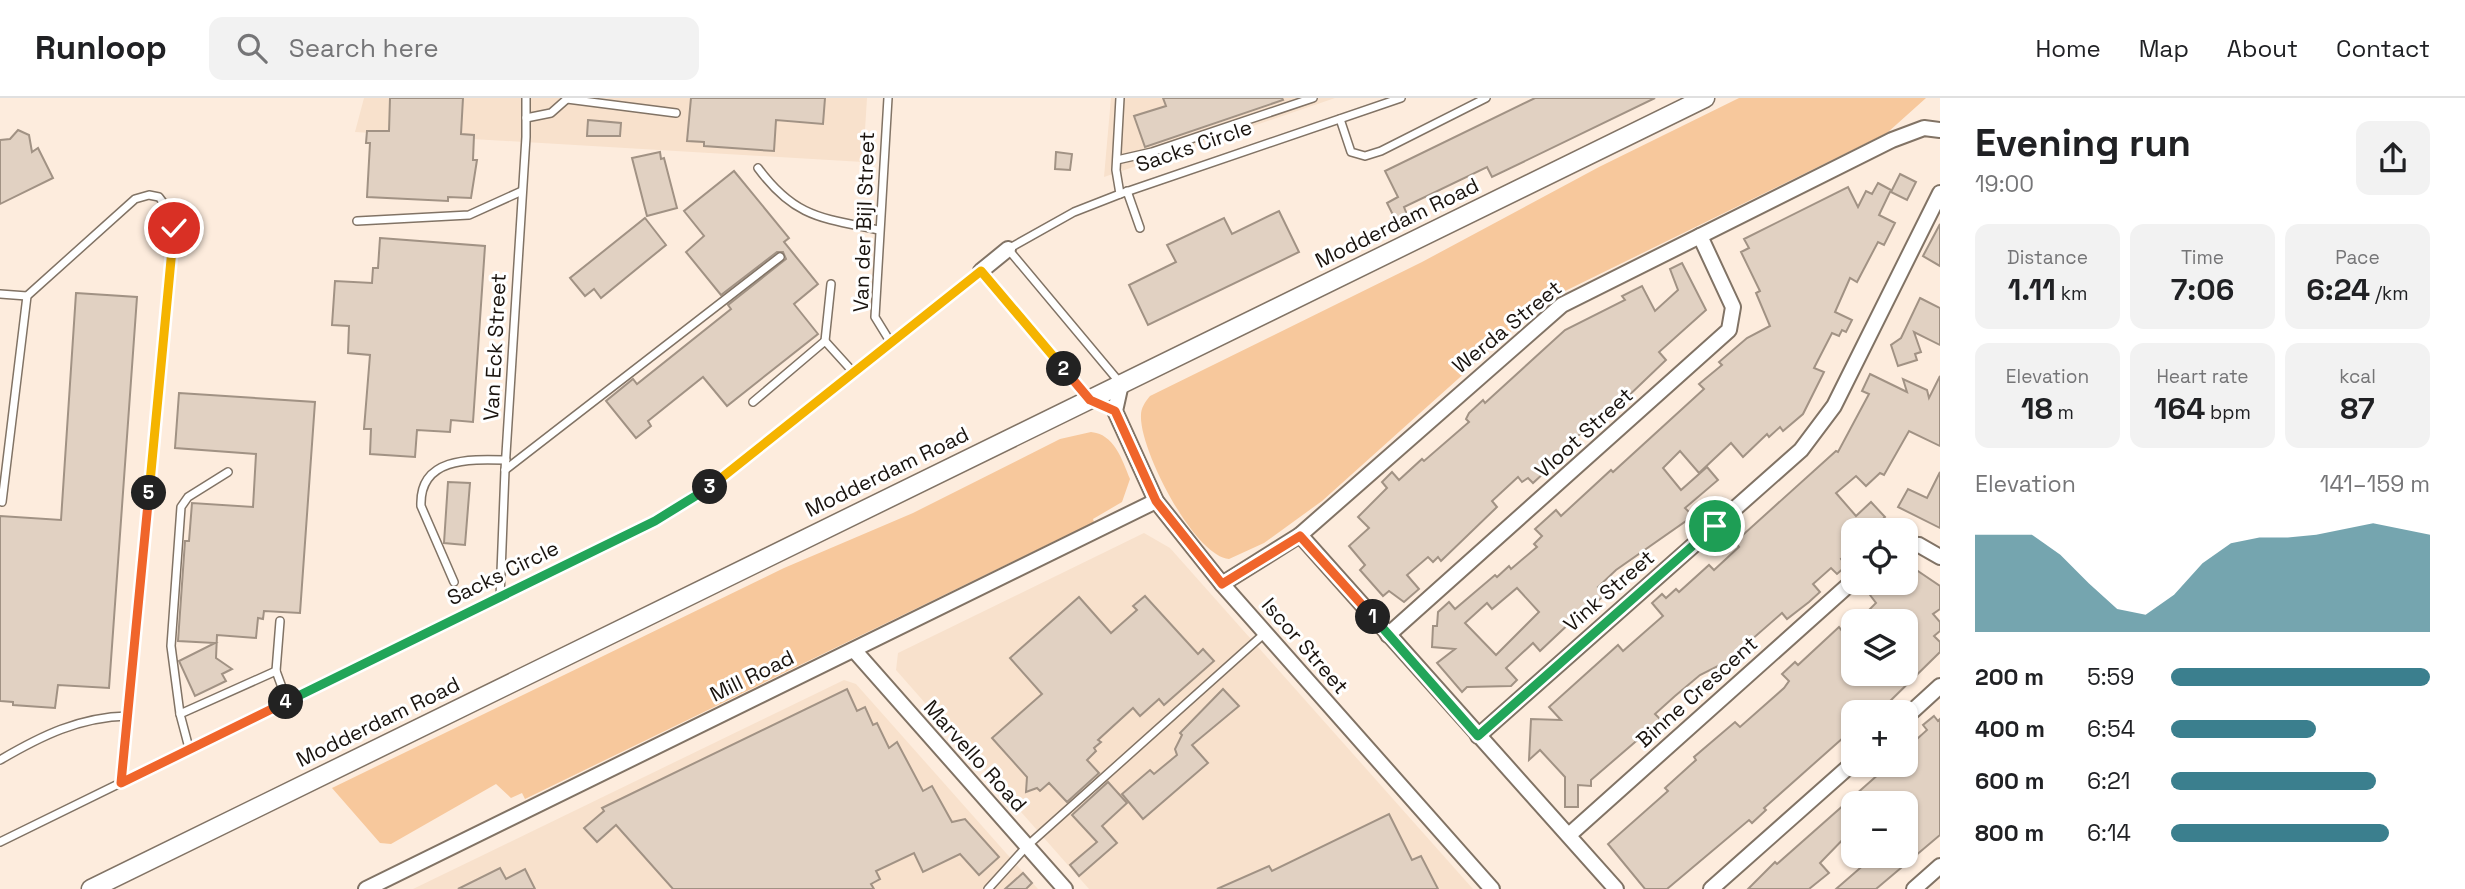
<!DOCTYPE html>
<meta charset="utf-8">
<style>
body{margin:0;font-family:"Space Grotesk",sans-serif;background:#f2f2f2;color:#202124;height:100vh;display:flex;flex-direction:column;font-size:26px;white-space:nowrap}
*{box-sizing:border-box;margin:0}
p{font-size:23px;color:#757577}
.icon{flex:none;width:38px;height:38px;fill:none;stroke:currentColor;stroke-width:2;stroke-linecap:round;stroke-linejoin:round}
.map{position:relative;flex:1;overflow:hidden}
.details{display:flex;flex-direction:column;background:#fff;width:525px}
.details>*{flex:none}
.fabs{position:absolute;left:1841px;top:420px;display:grid;gap:14px}
.fabs a{display:grid;place-items:center;width:77px;height:77px;border-radius:14px;background:#fff;box-shadow:0 2px 5px #0004;font-size:35px}
.pin{position:absolute;display:grid;place-items:center;width:60px;height:60px;color:#fff;margin:-30px;border:4px solid #fff;border-radius:50%;box-shadow:0 2px 7px #0007}
.km{position:absolute;width:35px;height:35px;margin:-18px;border-radius:50%;background:#222;color:#fff;font-size:19px;line-height:35px;text-align:center}
.round{display:grid;place-items:center;flex:none;width:74px;height:74px;border-radius:14px;background:#f2f2f2}
.overview{display:flex;align-items:center;justify-content:space-between;height:119px;padding:0 35px}
h1{font-size:38px;font-weight:600;line-height:52px}
.metrics{display:grid;grid-template-columns:repeat(3,1fr);gap:10px;height:119px;padding:7px 35px}
.metrics div{display:grid;align-content:center;border-radius:14px;background:#f2f2f2;text-align:center}
.metrics b{font-size:30px;font-weight:600}
.metrics small{font-size:19px;font-weight:400}
.metrics p{font-size:19px}
.chart{height:196px;padding:14px 35px}
.chart p{display:flex;justify-content:space-between}
.chart svg{width:100%;height:126px;margin-top:7px;fill:#3b7f8e;opacity:.7}
ul{padding:0 35px;list-style:none;font-size:23px}
li{display:grid;grid-template-columns:112px 84px 1fr;align-items:center;height:52px}
li i{height:18px;border-radius:9px;background:#3b7f8e}
header{display:flex;align-items:center;gap:42px;box-sizing:border-box;height:98px;padding:0 35px;background:#fff;border-bottom:2px solid #e0e0e0}
header strong{font-size:33px}
nav{display:flex;gap:38px;margin-inline-start:auto;font-size:24px}
.search{width:490px;height:63px;background:#f2f2f2;display:flex;align-items:center;gap:18px;box-sizing:border-box;padding:0 24px;border-radius:14px;color:#757577;font-size:26px}
main{display:flex;flex:1;min-height:0}
.map>svg:first-child{display:block}
</style>
<header>
<strong>Runloop</strong>
<div class="search"><svg class="icon" aria-label="search" viewBox="0 0 24 24"><circle cx="10" cy="10" r="6"/><path d="M15 15l6 6"/></svg>Search here</div>
<nav><a>Home</a><a>Map</a><a>About</a><a>Contact</a></nav>
</header>
<main>
<div class="map">
<svg width="1940" height="791" viewBox="0 0 1940 791">
<rect width="100%" height="100%" fill="#fdecdd"/>
<g fill="#f8e1cc">
<path d="M364 0H867L863 64 355 34Z"/>
<path d="M1111 0H1335L1104 79Z"/>
<path d="M1144 435 1170 450 1473 791H1089L896 572 898 555Z"/>
<path d="M844 582 856 586 1038 791H413Z"/>
</g>
<g fill="#f7c89c">
<path d="M1739 0H1926L1887 35 1559 196 1526 220 1322 403 1264 445 1229 461C1194 458 1139 351 1141 317 1141 310 1145 304 1150 298L1422 164 1599 69Z"/>
<path d="M1091 334C1114 336 1122 361 1130 381L1122 404 1093 421 1094 424 525 701 522 695 511 700 496 686 391 746 380 745 332 690 784 470 913 415 1060 341Z"/>
</g>
<g fill="#e1d1c2" stroke="#a19284" stroke-width="2" fill-rule="evenodd">
<path d="M390 0H463L461 36 474 37 473 62H477L471 100 448 99V103L367 99 370 45H366L367 33H389Z"/>
<path d="M691 0H825L823 26 776 22 774 53 704 48V44L687 43Z"/>
<path d="M1163 0H1282L1283 2 1145 49 1134 18 1166 8Z"/>
<path d="M1535 0H1655L1492 79 1487 69 1404 109 1408 119 1397 125 1387 105 1398 99 1385 73Z"/>
<path d="M588 22 621 25 620 38H587Z"/>
<path d="M18 32 29 37 32 54 38 50 53 80 0 106V42L10 41Z"/>
<path d="M660 54 661 61 664 60 677 110 647 118 632 60Z"/>
<path d="M1056 54 1072 56 1070 72 1055 71Z"/>
<path d="M734 73 789 140 784 144 818 186 794 206 818 236 727 308 703 279 648 323 651 328 636 340 606 303 633 281 637 286 731 211 728 207 786 161 783 154H777L721 197 686 154 704 138 684 113Z"/>
<path d="M1900 76 1916 84 1907 102 1891 94Z"/>
<path d="M1878 85 1891 92 1879 117 1895 125 1884 147 1878 144 1857 184 1850 180 1835 214 1852 222 1846 234 1842 232 1839 238 1832 235 1814 270 1824 274 1803 316 1783 333 1780 329 1769 339 1767 336 1743 359 1731 345 1699 375 1680 353 1663 370 1681 392 1707 369 1718 382 1685 410 1693 418 1616 472 1598 489 1605 497 1594 506 1592 504 1540 553 1533 545 1506 570 1517 582 1511 588 1467 589 1462 594 1437 565 1455 551 1432 549 1433 528H1437L1438 514 1449 504 1455 511 1495 477 1497 479 1509 468 1511 471 1537 449 1534 446 1542 438 1535 431 1556 412 1561 418 1611 372 1613 374 1704 291 1699 286 1722 267 1719 264 1747 240 1770 228 1756 195 1760 193 1741 154 1749 150 1744 141 1848 89 1858 109 1866 93 1872 96ZM1517 490 1539 514 1496 557 1465 525 1487 505 1492 511Z"/>
<path d="M1279 113 1299 154 1148 227 1129 187 1176 164 1167 147 1224 120 1232 136Z"/>
<path d="M645 120 666 147 601 200 594 191 585 198 570 180Z"/>
<path d="M1940 126V168L1923 158Z"/>
<path d="M380 140 485 148 473 324 451 322 450 334 417 332 415 359 370 356 371 331H364L370 257 348 255 349 228 332 227 335 183 372 185 373 170H378Z"/>
<path d="M1682 165 1706 212 1659 254 1666 262 1599 326 1596 323 1540 369 1545 374 1533 385 1528 380 1522 384 1518 379 1492 403 1497 409 1441 463 1438 459 1433 464 1428 459 1407 477 1419 491 1404 504 1389 493 1383 498 1360 472 1365 467 1349 448 1369 430 1358 419 1387 390 1382 384 1392 374 1399 382 1422 361 1424 363 1469 324 1466 321 1469 315 1483 302 1485 305 1565 232 1625 202 1622 198 1642 188 1655 213 1678 192 1670 171Z"/>
<path d="M76 195 137 199 109 590 58 587 55 610 13 607V604L0 603V418L61 422Z"/>
<path d="M1920 200 1940 210V247L1914 234 1921 254 1915 256 1917 262 1898 268 1891 247 1901 240Z"/>
<path d="M1870 276 1907 294 1903 281 1927 292 1929 300 1940 278V348L1909 333 1884 377 1880 375 1866 388 1856 378 1836 395 1856 418 1871 404 1885 419 1871 432H1853V450L1841 461 1846 468 1837 476 1831 470 1813 486 1820 494 1809 504 1787 521 1782 515 1726 564 1700 577 1675 598 1655 616 1660 621 1656 626 1591 682V688L1578 687V709H1565V679L1540 652 1529 662 1531 621 1561 622 1549 609 1618 547 1623 553 1663 518 1652 505 1662 496 1666 500 1676 491 1679 494 1709 467 1714 472 1739 449 1735 444 1836 353 1838 354 1869 296 1862 293Z"/>
<path d="M179 295 315 304 300 515 264 513 263 521 258 520 256 540 217 537 216 560 232 571 222 576 226 583 195 598 179 563 215 545 178 543 185 443H189L192 405 253 409 256 356 175 350Z"/>
<path d="M1940 374V430L1898 409 1908 391 1927 400Z"/>
<path d="M448 384 470 385 465 447 444 445Z"/>
<path d="M1906 465 1940 488V511L1933 516 1940 524V533L1934 538 1940 544V554L1885 608 1882 605 1872 614H1853V631L1764 710 1766 712 1752 725 1749 722 1667 791H1645L1608 746 1668 693 1665 690 1696 662 1694 659 1735 624 1740 629 1784 590 1789 583 1782 576 1795 564 1798 567 1839 529 1842 533 1853 523V576H1906V523H1858L1876 505 1870 497 1884 485H1906Z"/>
<path d="M1145 498 1198 556 1203 551 1214 563 1164 607 1159 601 1140 618 1133 610 1098 642 1101 644 1094 650 1096 653 1087 662 1099 675 1067 704 1049 685 1040 693 1037 690 1026 694 1027 679 992 640 1042 596 1010 560 1079 499 1111 535 1137 512 1133 508Z"/>
<path d="M847 591 857 613 865 609 873 627 877 625 889 650 897 644 923 693 932 688 952 724 965 721 999 759 979 777 960 756 923 774 914 755 876 773 880 781 871 786 874 791H673L616 727 597 744 584 730 604 713 602 710Z"/>
<path d="M1223 591 1239 608 1192 647 1208 665 1143 721 1122 696 1150 672 1154 676 1177 657 1175 651 1182 637 1180 635Z"/>
<path d="M1934 618 1938 623 1940 621V737L1876 791H1836L1874 758H1906V743L1913 736 1906 728V705H1853V731L1820 765 1829 775 1809 791H1748L1775 764 1777 766 1889 667H1906V651L1927 632 1923 627Z"/>
<path d="M1108 684 1127 705 1102 728 1117 745 1079 778 1070 767 1097 744 1072 717Z"/>
<path d="M1389 716 1412 762 1421 758 1438 791H1217L1269 768 1272 773Z"/>
<path d="M500 770 506 781 525 771 535 791H458Z"/>
<path d="M1023 775 1032 785 1026 791H1005Z"/>
</g>
<g fill="none" stroke-linecap="round" stroke-linejoin="round">
<g stroke="#817365" stroke-width="10">
<g id="service">
<path d="M888 0 875 219 891 245"/>
<path d="M567 1 676 15"/>
<path d="M526 20 551 15 568 0"/>
<path d="M1340 21 1351 54 1365 58 1381 53 1486 0"/>
<path d="M1117 62 1152 54 1313 0"/>
<path d="M758 70C795 120 822 120 879 132"/>
<path d="M1127 93 1140 130"/>
<path d="M1120 96 1116 72 1120 0"/>
<path d="M357 123 469 117 522 93"/>
<path d="M0 196 27 198"/>
<path d="M825 243 831 186"/>
<path d="M1121 286 1008 151 1074 114 1120 96 1401 0"/>
<path d="M753 304 825 243 854 275"/>
<path d="M505 372 780 159"/>
<path d="M2 404 27 198 135 101 149 97 159 99 171 115 174 130 121 685"/>
<path d="M454 484 421 408C419 359 470 361 506 362"/>
<path d="M500 500 505 372 526 39V0"/>
<path d="M280 523 276 573 287 603"/>
<path d="M180 616 171 548 181 409 188 399 228 374"/>
<path d="M189 650 180 616 276 573"/>
<path d="M0 662C41 638 79 619 128 618"/>
<path d="M0 744 655 423 740 366 981 173 1089 301"/>
<path d="M988 791 1027 748 1265 535"/>
</g>
</g>
<g stroke="#817365" stroke-width="18">
<g id="minor">
<path d="M981 173 1008 151"/>
<path d="M1121 286 1115 313 1156 403 1222 486 1492 791"/>
<path d="M1300 437 1616 791"/>
<path d="M1906 446 1919 447 1940 459"/>
<path d="M1222 486 1300 437 1562 207 1892 42 1924 30 1940 32"/>
<path d="M1388 537 1729 232 1733 209 1700 138"/>
<path d="M854 552 1065 791"/>
<path d="M1906 619 1940 588"/>
<path d="M1478 638 1801 352 1834 308 1940 95"/>
<path d="M1569 737 1853 483"/>
<path d="M366 791 1156 403"/>
<path d="M1711 791 1853 665"/>
<path d="M1914 791 1940 768"/>
</g>
</g>
<g stroke="#817365" stroke-width="21">
<path id="tertiary" d="M91 791 1705 0"/>
</g>
<use href="#service" stroke="#fff" stroke-width="7"/>
<use href="#minor" stroke="#fff" stroke-width="14"/>
<use href="#tertiary" stroke="#fff" stroke-width="18"/>
</g>
<g fill="none" stroke-linecap="round" stroke-linejoin="round">
<g stroke="#fff" stroke-width="14">
<path id="split-1" d="M1373 519 1478 638 1715 428"/>
</g>
<g stroke="#fff" stroke-width="14">
<path id="split-2" d="M1064 271 1090 302 1115 313 1156 403 1222 486 1300 438 1373 519"/>
</g>
<g stroke="#fff" stroke-width="14">
<path id="split-3" d="M710 389 981 173 1064 271"/>
</g>
<g stroke="#fff" stroke-width="14">
<path id="split-4" d="M286 604 655 423 710 389"/>
</g>
<g stroke="#fff" stroke-width="14">
<path id="split-5" d="M149 395 121 685 286 604"/>
</g>
<g stroke="#fff" stroke-width="14">
<path id="split-6" d="M149 395 174 130"/>
</g>
<use href="#split-1" stroke="#22a559" stroke-width="9"/>
<use href="#split-2" stroke="#f0652b" stroke-width="9"/>
<use href="#split-3" stroke="#f5b400" stroke-width="9"/>
<use href="#split-4" stroke="#22a559" stroke-width="9"/>
<use href="#split-5" stroke="#f0652b" stroke-width="9"/>
<use href="#split-6" stroke="#f5b400" stroke-width="9"/>
</g>
<g text-anchor="middle" stroke-width="6" stroke-linejoin="round" paint-order="stroke">
<g font-size="21" fill="#19130e" stroke="#fff">
<text transform="translate(1194 48) rotate(-19)" y="7">Sacks Circle</text>
<text transform="translate(864 124) rotate(-88)" y="7">Van der Bijl Street</text>
<text transform="translate(1397 125) rotate(-26)" y="7">Modderdam Road</text>
<text transform="translate(1507 229) rotate(-39)" y="7">Werda Street</text>
<text transform="translate(495 249) rotate(-87)" y="7">Van Eck Street</text>
<text transform="translate(1584 335) rotate(-42)" y="7">Vloot Street</text>
<text transform="translate(887 374) rotate(-26)" y="7">Modderdam Road</text>
<text transform="translate(503 475) rotate(-26)" y="7">Sacks Circle</text>
<text transform="translate(1609 493) rotate(-41)" y="7">Vink Street</text>
<text transform="translate(1305 548) rotate(49)" y="7">Iscor Street</text>
<text transform="translate(752 578) rotate(-26)" y="7">Mill Road</text>
<text transform="translate(1697 594) rotate(-42)" y="7">Binne Crescent</text>
<text transform="translate(378 624) rotate(-26)" y="7">Modderdam Road</text>
<text transform="translate(975 658) rotate(48)" y="7">Marvello Road</text>
</g>
</g>
</svg>
<div class="fabs">
<a><svg class="icon" aria-label="locate" viewBox="0 0 24 24"><circle cx="12" cy="12" r="6"/><path d="M12 2v4M12 18v4M2 12h4M18 12h4"/></svg></a>
<a><svg class="icon" aria-label="layers" viewBox="0 0 24 24"><path d="M12 4l9 5-9 5-9-5zM3 14l9 5 9-5"/></svg></a>
<a>+</a>
<a>−</a>
</div>
<div class="pin" style="left:1715px;top:428px;background:#1e9e55"><svg class="icon" aria-label="arrive" viewBox="0 0 24 24"><path d="M6 21V4h12l-3 4 3 4H6"/></svg></div>
<div class="pin" style="left:174px;top:130px;background:#d93025"><svg class="icon" aria-label="check" viewBox="0 0 24 24"><path d="M5 12l5 5 9-10"/></svg></div>
<b class="km" style="left:1373px;top:519px">1</b>
<b class="km" style="left:1064px;top:271px">2</b>
<b class="km" style="left:710px;top:389px">3</b>
<b class="km" style="left:286px;top:604px">4</b>
<b class="km" style="left:149px;top:395px">5</b>
</div>
<section class="details">
<div class="overview"><div><h1>Evening run</h1><p>19:00</p></div><a class="round"><svg class="icon" aria-label="share" viewBox="0 0 24 24"><path d="M12 15V3M7 8l5-5 5 5M5 13v7h14v-7"/></svg></a></div>
<div class="metrics">
<div><p>Distance</p><b>1.11<small> km</small></b></div>
<div><p>Time</p><b>7:06</b></div>
<div><p>Pace</p><b>6:24<small> /km</small></b></div>
</div>
<div class="metrics">
<div><p>Elevation</p><b>18<small> m</small></b></div>
<div><p>Heart rate</p><b>164<small> bpm</small></b></div>
<div><p>kcal</p><b>87</b></div>
</div>
<div class="chart"><p><span>Elevation</span>141–159 m</p>
<svg viewBox="0 0 160 44" preserveAspectRatio="none"><path d="M0 44V10L10 10L20 10L30 17L40 27L50 36L60 38L70 31L80 20L90 13L100 11L110 11L120 10L130 8L140 6L150 8L160 10V44z"/></svg>
</div>
<ul>
<li><b>200 m</b>5:59<i style="width:100%"></i></li>
<li><b>400 m</b>6:54<i style="width:56%"></i></li>
<li><b>600 m</b>6:21<i style="width:79%"></i></li>
<li><b>800 m</b>6:14<i style="width:84%"></i></li>
</ul>
</section>
</main>
